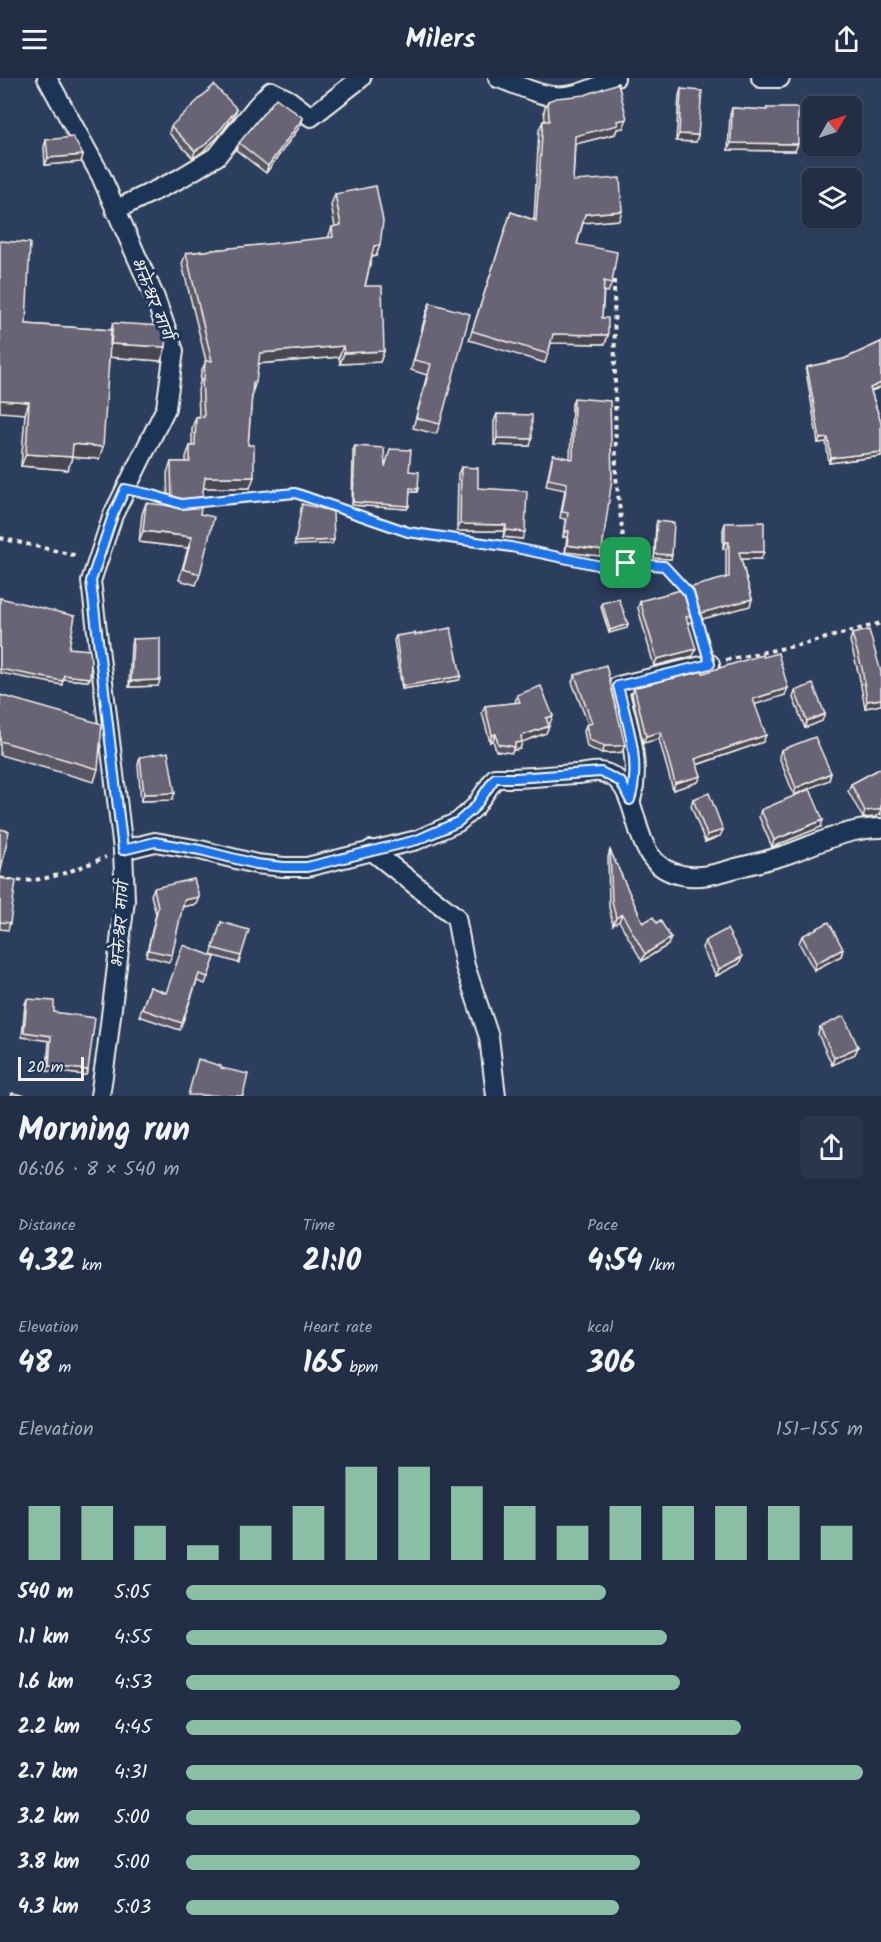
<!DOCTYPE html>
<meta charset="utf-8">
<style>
body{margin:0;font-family:Kalam,"Playpen Sans Deva",sans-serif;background:#29364d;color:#f1f3f6;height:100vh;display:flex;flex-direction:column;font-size:22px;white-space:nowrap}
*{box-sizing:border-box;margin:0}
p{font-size:20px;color:#a2a8b3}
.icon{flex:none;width:33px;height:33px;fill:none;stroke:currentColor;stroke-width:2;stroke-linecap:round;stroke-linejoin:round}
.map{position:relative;height:1018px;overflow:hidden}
.side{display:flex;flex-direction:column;background:#212e46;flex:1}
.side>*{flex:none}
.needle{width:39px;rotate:51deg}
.tools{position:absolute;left:802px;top:18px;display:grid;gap:12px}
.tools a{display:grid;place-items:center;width:60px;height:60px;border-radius:9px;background:#212e46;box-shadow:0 2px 4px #0004,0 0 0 2px #3e4a5f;font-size:30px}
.scale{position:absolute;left:18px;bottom:15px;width:66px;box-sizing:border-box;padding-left:6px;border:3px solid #f4f1e8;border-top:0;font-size:16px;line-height:21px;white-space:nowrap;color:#f4f1e8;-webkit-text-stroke:4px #1d3557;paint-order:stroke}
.pin{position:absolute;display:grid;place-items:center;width:51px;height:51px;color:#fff;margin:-26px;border-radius:12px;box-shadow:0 3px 9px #0006}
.round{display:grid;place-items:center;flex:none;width:63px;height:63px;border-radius:9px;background:#29364d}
.headline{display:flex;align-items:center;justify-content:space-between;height:102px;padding:0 18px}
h1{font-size:33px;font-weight:600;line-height:45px}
.metrics{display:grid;grid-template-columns:repeat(3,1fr);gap:9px;height:102px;padding:6px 18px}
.metrics div{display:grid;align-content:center}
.metrics b{font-size:30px;font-weight:600}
.metrics small{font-size:16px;font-weight:400}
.metrics p{font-size:16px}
.chart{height:168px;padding:12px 18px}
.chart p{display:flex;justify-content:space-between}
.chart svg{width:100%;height:108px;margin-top:6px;stroke:#8abfa5;stroke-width:6}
ul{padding:0 18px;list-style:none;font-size:20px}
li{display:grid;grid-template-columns:96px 72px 1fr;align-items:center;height:45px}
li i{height:15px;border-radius:8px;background:#8abfa5}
header{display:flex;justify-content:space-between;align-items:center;height:78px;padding:0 18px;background:#212e46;font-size:27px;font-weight:600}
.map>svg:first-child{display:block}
</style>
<header><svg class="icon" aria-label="menu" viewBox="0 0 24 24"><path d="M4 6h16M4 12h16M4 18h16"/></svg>Milers<svg class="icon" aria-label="share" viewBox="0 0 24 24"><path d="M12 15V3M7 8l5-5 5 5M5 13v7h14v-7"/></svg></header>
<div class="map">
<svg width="881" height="1018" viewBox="0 0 881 1018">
<rect width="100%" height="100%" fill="#2c3e5d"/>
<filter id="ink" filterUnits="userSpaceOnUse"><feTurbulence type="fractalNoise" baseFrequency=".0167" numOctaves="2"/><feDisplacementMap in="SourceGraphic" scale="12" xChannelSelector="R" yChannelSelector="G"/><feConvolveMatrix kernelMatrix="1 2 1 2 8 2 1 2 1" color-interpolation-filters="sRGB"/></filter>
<g filter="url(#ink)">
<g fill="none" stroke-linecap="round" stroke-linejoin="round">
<g stroke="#f4f1e8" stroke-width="22">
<g id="minor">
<path d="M47 0 101 98 155 220 174 273 166 330 113 437 91 503 123 772 125 822 107 971 100 1018"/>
<path d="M498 0C519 7 544 21 566 18 583 16 601 7 615 0"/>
<path d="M761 0H780"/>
<path d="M115 132 179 101 217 78 256 29 271 13 289 22 311 39 361 0"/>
<path d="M631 722C642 685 627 644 618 608L710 586"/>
<path d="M123 772 155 764 200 772 256 786 284 789H307L417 762 458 744 475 729 495 700C522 701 550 697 577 696 584 696 593 693 600 694 649 701 621 787 682 797 700 801 719 795 736 790 752 786 769 782 785 777 816 766 847 750 881 750"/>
<path d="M371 772 456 839 465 888 489 959 496 1018"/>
</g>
</g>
<g stroke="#f4f1e8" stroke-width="4" stroke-dasharray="4.5 4.5" stroke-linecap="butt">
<path d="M614 202 616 399 626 485"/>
<path d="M144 415 171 423"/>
<path d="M199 424 295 415 408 454 511 469 606 489 626 485 664 488 688 514"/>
<path d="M0 460 78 478"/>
<path d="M696 539 705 569"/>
<path d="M726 582 808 565 881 545"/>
<path d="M0 800C38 809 71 793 106 779"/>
</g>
<use href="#minor" stroke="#1d3557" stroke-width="18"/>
</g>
<g fill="#5a5665" stroke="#f4f1e8" stroke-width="1.5">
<path d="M681 11 698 57 696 64 676 63 679 18Z"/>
<path d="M548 23 623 50 617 51 615 56 575 66 573 103 619 142 583 145 577 166 612 205 608 214 604 213 602 240 608 257 605 266 551 265 545 285 469 262 511 134 534 142 539 52 543 43H545L544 32Z"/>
<path d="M732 30 766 32 767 30 795 73 728 72 730 37Z"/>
<path d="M234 38 218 59 202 74 193 80 169 55 171 48Z"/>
<path d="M303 40 301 47 266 95 236 72 239 65Z"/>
<path d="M46 62 81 84 45 87 44 69Z"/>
<path d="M335 116 380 167 376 178 372 179 365 208 384 273 380 284 340 286 339 279 258 286 252 315 248 367 250 410H203L200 436V496L196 507 179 502 188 470 139 464 142 436 146 425 168 428 167 395 171 384H186V379L190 368H192V350L196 339H199L198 312 200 304 201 294 206 283 182 186 186 175 328 160 332 149H335L331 127Z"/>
<path d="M430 225 440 346 436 356 413 350 427 297 411 292 426 235Z"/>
<path d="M113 245 161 283 109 279 99 381 72 379 68 392 21 388 25 336 26 246 111 252Z"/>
<path d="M881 264V309L871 313 881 345V378L829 385 826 364 818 365 806 293 807 289 844 281Z"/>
<path d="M574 320 600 478 565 474 567 459H563L565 441 560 440 565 412 546 408 551 384 553 377 570 381 572 326Z"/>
<path d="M497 336 530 368 494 367V343Z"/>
<path d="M355 368 385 388 409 393 417 414H410L407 431 352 427 353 372Z"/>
<path d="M461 389 478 410 522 461 503 459 504 453H457L458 396Z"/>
<path d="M657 443 671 481 654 480 656 447Z"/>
<path d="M725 445 761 481H741L752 521 750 528 688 545 693 578 654 588 638 530 640 523 726 500V471H723V452Z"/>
<path d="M0 520 69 570 90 600 88 603 63 601 62 607 0 595Z"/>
<path d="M602 525 628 546 627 550 609 555 601 529Z"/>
<path d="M852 556 881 594V627L865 630 859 597 850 563Z"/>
<path d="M415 557 459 602 402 611 394 562 396 558Z"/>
<path d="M133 561 158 608 129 609 131 566Z"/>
<path d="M763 579 785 617 755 626 763 664 697 687 701 698 698 704 673 712 659 661 643 665 632 616 634 609 703 595Z"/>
<path d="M575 597 625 667 622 674 615 675H602L587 669 584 653 586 647 588 646 572 604Z"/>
<path d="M795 613 822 643 805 650 793 620Z"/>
<path d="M0 617 98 691 94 704 0 677Z"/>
<path d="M517 617 550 645 548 646 549 648 546 655 522 664 520 671 513 672 512 675 496 673 493 662 490 664 482 635 485 628 515 625Z"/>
<path d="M781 672 831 695 829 702 794 717 779 679Z"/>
<path d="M140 679 172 722 141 723 138 686Z"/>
<path d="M881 690V737L880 736 875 739 863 740 848 713 851 706Z"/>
<path d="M693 721 720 758 705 764 691 728Z"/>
<path d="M761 732 821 749 772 769 759 739Z"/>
<path d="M610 772 643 845H657L668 867 642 883 619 843 613 847 609 829 608 779Z"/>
<path d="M0 800 10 845 8 852 0 851Z"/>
<path d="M154 810 196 826 182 829 172 877 169 884 146 878 156 836 151 817Z"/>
<path d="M221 844 241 878 239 885 211 877Z"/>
<path d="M802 858 843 871 841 878 814 892 799 865Z"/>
<path d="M705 863 742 879 739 886 716 898 702 870Z"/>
<path d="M215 879 205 906 197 903 180 952 139 938 150 909 166 915Z"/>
<path d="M27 921 54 934 88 992 86 997 47 993 49 963 22 959 25 926Z"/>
<path d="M820 949 858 969 855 976 832 987 818 956Z"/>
</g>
<g fill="#4a4653" stroke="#f4f1e8" stroke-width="1.5">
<path d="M237 31 234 38 218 59 202 74 193 80 195 73Z"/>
<path d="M303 40 301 47 266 95 268 88Z"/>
<path d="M627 41 623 50 617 51 615 56 572 67 575 58 617 43Z"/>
<path d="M679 56 698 57 696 64 676 63Z"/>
<path d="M731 65 798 66 795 73 728 72Z"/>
<path d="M83 77 81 84 45 87 48 80Z"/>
<path d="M622 133 619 142 582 145 585 136Z"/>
<path d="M380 167 376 178 370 179 374 168Z"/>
<path d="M553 256 608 257 605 266 550 265Z"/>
<path d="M111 266 166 269 161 283 107 279Z"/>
<path d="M343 268 339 279 256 286 260 275Z"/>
<path d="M384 273 380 284 340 286 344 275Z"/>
<path d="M253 304H256L252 315Z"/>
<path d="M881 305V309L869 314 870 310Z"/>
<path d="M0 322 29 324 25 336 0 334Z"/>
<path d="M497 360 532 361 530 368 494 367Z"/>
<path d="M828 360 826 364 818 365 820 361Z"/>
<path d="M73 366 103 369 99 381 69 379Z"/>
<path d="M881 374V378L829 385 831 380Z"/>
<path d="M26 376 72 379 68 392 21 388Z"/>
<path d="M205 399H254L250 410H201Z"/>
<path d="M410 410 418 411 417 414 409 413Z"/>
<path d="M353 424 409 428 407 431 352 427Z"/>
<path d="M460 446 506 447 504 453H457Z"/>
<path d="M506 452 525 454 522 461 503 459Z"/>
<path d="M143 453 192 459 188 470 139 464Z"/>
<path d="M565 453H569L567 459H563Z"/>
<path d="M334 462 332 466 294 467 295 464Z"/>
<path d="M725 464H729L726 471H723Z"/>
<path d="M567 467 602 472 600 478 565 474Z"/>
<path d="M739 474H764L761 481H736Z"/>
<path d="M655 476 672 477 671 481 654 480Z"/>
<path d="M752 521 750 528 684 546 686 539Z"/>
<path d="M628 546 627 550 609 555 610 552Z"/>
<path d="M696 571 693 578 654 588 657 581Z"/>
<path d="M64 597 90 600 88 603 63 601Z"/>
<path d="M461 598 459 602 402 611 403 608Z"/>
<path d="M160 602 158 608 129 609 131 603Z"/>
<path d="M788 610 785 617 750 628 753 621Z"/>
<path d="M881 621V627L865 630 867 623Z"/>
<path d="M825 636 822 643 805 650 807 643Z"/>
<path d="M553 638 550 645 543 647 546 640Z"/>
<path d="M549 648 546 655 522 664 520 671 513 672 515 665 521 658Z"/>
<path d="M661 654 659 661 643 665 646 658Z"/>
<path d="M496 656 493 662 490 664 492 657Z"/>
<path d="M766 657 763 664 693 688 695 681Z"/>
<path d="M625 667 622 674 615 675H602L605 668Z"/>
<path d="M831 695 829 702 794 717 796 710Z"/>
<path d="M701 698 698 704 673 712 675 705Z"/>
<path d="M175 715 172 722 141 723 144 716Z"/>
<path d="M881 730 880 736 875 739 863 740 865 733Z"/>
<path d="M823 742 821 749 772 769 774 762Z"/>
<path d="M723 752 720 758 705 764 707 757Z"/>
<path d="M199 819 196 826 181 829 184 822Z"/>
<path d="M622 836 619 843 613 847 616 840Z"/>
<path d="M671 860 668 867 642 883 645 876Z"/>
<path d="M843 871 841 878 814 892 816 885Z"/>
<path d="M742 879 739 886 716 898 719 891Z"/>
<path d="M858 969 855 976 832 987 834 980Z"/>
<path d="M49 988 88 992 86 997 47 993Z"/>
</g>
<g fill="#696476" stroke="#f4f1e8" stroke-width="1.5">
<path d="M618 5 627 41 617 43 618 47 575 58 573 103 620 100 622 133 585 136 577 166 617 174 612 205 604 203 602 240H608V257L553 256 548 276 472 253 511 134 536 143 543 43H549L548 23 556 20 585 17Z"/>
<path d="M214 7 237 31 220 52 205 67 195 73 171 48Z"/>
<path d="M681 11 702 13 698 57 679 56Z"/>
<path d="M276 20 303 40 268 88 239 65Z"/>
<path d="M732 30 767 32V30H798V66L731 65Z"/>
<path d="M73 59 83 77 48 80 46 62Z"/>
<path d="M376 108 383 143 380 167 374 168 365 208H382L384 273 344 275 343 268 260 275 256 304H253L248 367H254V399H205L200 436 214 439 200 496 183 491 192 459 143 453 146 425 172 428 171 384H190V368H195L196 339H204L202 301 204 302 205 283H212L186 175 333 159 332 149 341 147 335 116Z"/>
<path d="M0 163 30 165 26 246 111 252 103 369 73 366 72 379 26 376 29 324 0 322Z"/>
<path d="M430 225 470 236 440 346 416 340 431 286 414 282Z"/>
<path d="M113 245 163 248 167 259 166 269 111 266Z"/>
<path d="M881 264V305L870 310 881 345V374L831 380 828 360 820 361 807 289 844 281Z"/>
<path d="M574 320 610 323 612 401 602 472 567 467 569 453H565L568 435 562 434 567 405 548 401 553 377 573 381Z"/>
<path d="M497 336 532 337V361L497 360Z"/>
<path d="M355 368 384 370 385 389 390 371 411 372 409 393 419 394 418 411 410 410 409 428 353 424Z"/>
<path d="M461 389 478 390V410L527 413 525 454 506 452V447L460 446Z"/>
<path d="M302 426 333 433 334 462 295 464Z"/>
<path d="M657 443 674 445 672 477 655 476Z"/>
<path d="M764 444V474H739L752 521 686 539 696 571 657 581 640 523 729 499V464H725V445Z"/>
<path d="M0 520 75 538 69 570 90 572 91 585 90 600 64 597 63 603 0 591Z"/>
<path d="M619 521 628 546 610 552 602 525Z"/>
<path d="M451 550 461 598 403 608 396 558 415 555V557Z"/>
<path d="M869 552 881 594V621L867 623 862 590 852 556Z"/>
<path d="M160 560V602L131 603 133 561Z"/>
<path d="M778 575 788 610 753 621 766 657 695 681 701 698 675 705 661 654 646 658 634 609 702 593 703 595 762 577 763 579Z"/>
<path d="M606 587 625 667 618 668H605L589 662 586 647 592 645 575 597Z"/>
<path d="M813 606 825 636 807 643 795 613Z"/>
<path d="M541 608 553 638 546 640 549 648 521 658 522 664 515 665V669L498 666 496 656 492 657 485 628 520 624 517 617Z"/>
<path d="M0 617 102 646 98 691 0 663Z"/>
<path d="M815 659 831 695 796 710 781 672Z"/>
<path d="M168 674 175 715 144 716 140 679Z"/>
<path d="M881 690V730L877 732 865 733 851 706Z"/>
<path d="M810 711 823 742 774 762 761 732Z"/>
<path d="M709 715 723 752 707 757 693 721Z"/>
<path d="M0 751 9 753 0 797Z"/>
<path d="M610 772 643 845 653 839 657 845 660 842 671 860 645 876 622 836 616 840 612 823Z"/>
<path d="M0 800 16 803 10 845 0 844Z"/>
<path d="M194 801 199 819 184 822 172 877 148 872 158 829 154 810Z"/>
<path d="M221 844 249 852 241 878 213 870Z"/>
<path d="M829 844 843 871 816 885 802 858Z"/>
<path d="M727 851 742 879 719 891 705 863Z"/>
<path d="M183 867 215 879 208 899 199 896 182 945 142 931 150 909 166 915Z"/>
<path d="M27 921 54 923V934L95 940 88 992 49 988 51 958 24 954Z"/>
<path d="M844 938 858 969 834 980 820 949Z"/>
<path d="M198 981 221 988V990L248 996 243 1018 188 1017Z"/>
<path d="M12 1015 27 1018H11Z"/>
</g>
</g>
<g fill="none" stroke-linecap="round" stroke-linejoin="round" filter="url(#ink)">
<g stroke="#fff" stroke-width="12">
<path id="route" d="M125 411 153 417 181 426 295 415 408 454 511 469 606 489 626 485 664 488 689 515 710 586 618 608C627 644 642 685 630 722L621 704 601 694 515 700H495L475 729 458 744 417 762 307 789H284L256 786 200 772 155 764 123 772 91 503 113 437Z"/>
</g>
<use href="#route" stroke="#1a73e8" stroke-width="8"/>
</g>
<g text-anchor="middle" stroke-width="6" stroke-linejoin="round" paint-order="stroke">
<g font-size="18" fill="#f4f1e8" stroke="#1d3557">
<text transform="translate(153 221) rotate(68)" y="6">भक्तेश्वर मार्ग</text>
<text transform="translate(120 846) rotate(-86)" y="6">भक्तेश्वर मार्ग</text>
</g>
</g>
</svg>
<div class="tools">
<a><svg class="needle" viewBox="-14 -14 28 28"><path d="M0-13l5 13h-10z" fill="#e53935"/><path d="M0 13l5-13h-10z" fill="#a2a8b3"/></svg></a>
<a><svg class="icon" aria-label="layers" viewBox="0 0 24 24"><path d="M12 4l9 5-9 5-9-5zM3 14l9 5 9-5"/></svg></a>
</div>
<div class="scale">20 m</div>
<div class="pin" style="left:626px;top:485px;background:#1e9e55"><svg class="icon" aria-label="arrive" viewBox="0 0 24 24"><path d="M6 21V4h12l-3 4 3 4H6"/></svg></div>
</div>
<section class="side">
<div class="headline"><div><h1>Morning run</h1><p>06:06 · 8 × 540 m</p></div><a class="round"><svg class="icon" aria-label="share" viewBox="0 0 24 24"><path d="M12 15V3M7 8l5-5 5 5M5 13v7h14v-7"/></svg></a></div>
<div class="metrics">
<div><p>Distance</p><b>4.32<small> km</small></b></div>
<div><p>Time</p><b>21:10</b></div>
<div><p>Pace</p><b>4:54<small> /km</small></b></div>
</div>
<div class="metrics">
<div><p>Elevation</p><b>48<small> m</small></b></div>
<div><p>Heart rate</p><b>165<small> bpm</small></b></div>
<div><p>kcal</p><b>306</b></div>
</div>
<div class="chart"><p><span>Elevation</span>151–155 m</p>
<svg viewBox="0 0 160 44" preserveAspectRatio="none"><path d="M5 44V22M15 44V22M25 44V30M35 44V38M45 44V30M55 44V22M65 44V6M75 44V6M85 44V14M95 44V22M105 44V30M115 44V22M125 44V22M135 44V22M145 44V22M155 44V30"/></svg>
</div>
<ul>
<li><b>540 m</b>5:05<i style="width:62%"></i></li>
<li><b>1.1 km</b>4:55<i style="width:71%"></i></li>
<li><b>1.6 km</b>4:53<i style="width:73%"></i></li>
<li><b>2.2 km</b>4:45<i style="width:82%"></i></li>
<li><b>2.7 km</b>4:31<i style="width:100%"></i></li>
<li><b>3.2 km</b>5:00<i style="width:67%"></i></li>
<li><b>3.8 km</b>5:00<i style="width:67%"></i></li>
<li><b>4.3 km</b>5:03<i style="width:64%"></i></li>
</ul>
</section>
